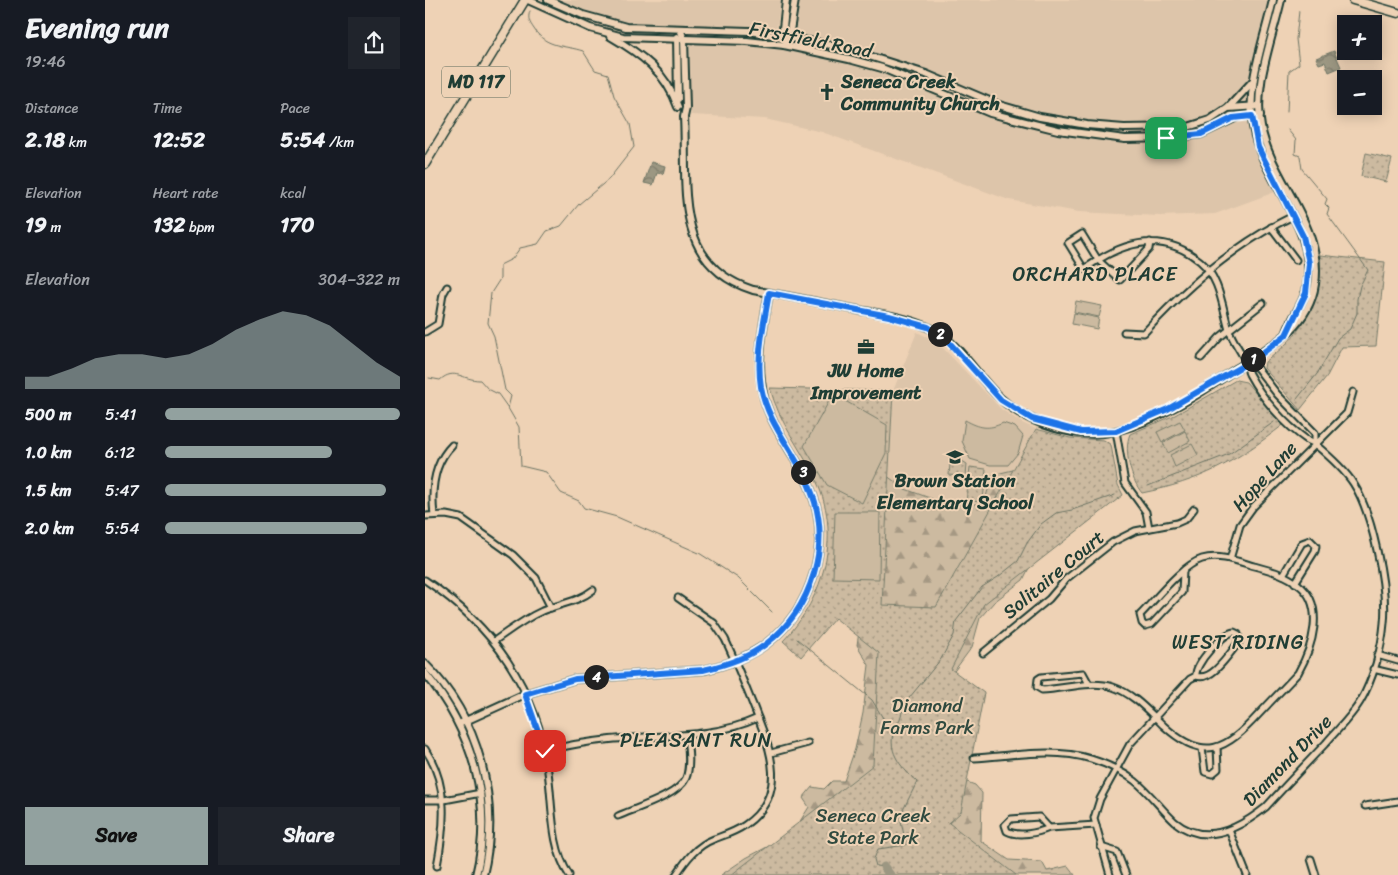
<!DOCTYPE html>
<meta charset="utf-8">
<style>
body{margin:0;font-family:Sriracha,sans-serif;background:#20242c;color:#f1f3f6;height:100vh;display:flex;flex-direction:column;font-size:19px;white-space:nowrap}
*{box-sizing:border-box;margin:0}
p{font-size:16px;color:#9ea1a6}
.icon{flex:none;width:28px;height:28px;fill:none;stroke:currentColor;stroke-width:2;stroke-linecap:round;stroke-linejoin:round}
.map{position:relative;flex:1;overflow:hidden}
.drawer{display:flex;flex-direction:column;background:#171b24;width:425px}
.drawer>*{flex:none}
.fabs{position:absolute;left:912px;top:15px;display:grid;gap:10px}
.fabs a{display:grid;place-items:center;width:45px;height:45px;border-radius:0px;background:#171b24;box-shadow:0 2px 12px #0003;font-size:25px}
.pin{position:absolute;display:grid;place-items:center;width:42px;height:42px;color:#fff;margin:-21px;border-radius:10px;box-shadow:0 2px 8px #0006}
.km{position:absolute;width:25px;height:25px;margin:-12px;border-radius:50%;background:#222;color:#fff;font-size:14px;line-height:25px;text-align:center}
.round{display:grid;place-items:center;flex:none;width:52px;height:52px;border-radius:0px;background:#20242c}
.headline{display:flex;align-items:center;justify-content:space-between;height:85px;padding:0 25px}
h1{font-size:28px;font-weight:700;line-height:38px}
.metrics{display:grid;grid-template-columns:repeat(3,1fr);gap:8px;height:85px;padding:5px 25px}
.metrics div{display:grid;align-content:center}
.metrics b{font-size:21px;font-weight:700}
.metrics small{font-size:14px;font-weight:400}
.metrics p{font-size:14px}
.chart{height:140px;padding:10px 25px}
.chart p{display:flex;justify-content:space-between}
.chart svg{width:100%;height:90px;margin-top:5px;fill:#92a19f;opacity:.7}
.button{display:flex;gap:10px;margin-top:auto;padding:10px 25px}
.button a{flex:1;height:58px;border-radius:0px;background:#92a19f;color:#111;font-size:20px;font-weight:700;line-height:58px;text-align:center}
.button a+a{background:#20242c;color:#f1f3f6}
ul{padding:0 25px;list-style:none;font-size:16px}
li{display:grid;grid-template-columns:80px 60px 1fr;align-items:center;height:38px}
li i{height:12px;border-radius:6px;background:#92a19f}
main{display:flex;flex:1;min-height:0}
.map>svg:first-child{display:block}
</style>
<main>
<section class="drawer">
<div class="headline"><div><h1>Evening run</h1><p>19:46</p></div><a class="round"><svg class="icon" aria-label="share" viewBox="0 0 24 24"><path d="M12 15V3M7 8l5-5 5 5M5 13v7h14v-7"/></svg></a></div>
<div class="metrics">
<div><p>Distance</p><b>2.18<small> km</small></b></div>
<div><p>Time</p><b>12:52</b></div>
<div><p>Pace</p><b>5:54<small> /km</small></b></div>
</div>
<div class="metrics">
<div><p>Elevation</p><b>19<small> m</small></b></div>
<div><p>Heart rate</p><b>132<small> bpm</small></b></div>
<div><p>kcal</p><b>170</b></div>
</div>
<div class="chart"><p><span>Elevation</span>304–322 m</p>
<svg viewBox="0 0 160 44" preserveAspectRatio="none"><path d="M0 44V38L10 38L20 34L30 29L40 27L50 27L60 29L70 27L80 22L90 15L100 10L110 6L120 8L130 13L140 22L150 31L160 38V44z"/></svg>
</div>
<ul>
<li><b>500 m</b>5:41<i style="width:100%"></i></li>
<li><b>1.0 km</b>6:12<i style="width:71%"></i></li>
<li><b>1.5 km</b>5:47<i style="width:94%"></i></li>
<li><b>2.0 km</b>5:54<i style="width:86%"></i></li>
</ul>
<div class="button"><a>Save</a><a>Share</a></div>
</section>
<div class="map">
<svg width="973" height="875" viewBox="0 0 973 875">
<defs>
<pattern id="forest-firs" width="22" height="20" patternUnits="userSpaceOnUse" patternTransform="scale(1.25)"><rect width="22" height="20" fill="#ccbaa0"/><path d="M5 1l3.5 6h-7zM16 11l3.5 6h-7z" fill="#a59883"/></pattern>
<pattern id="park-dots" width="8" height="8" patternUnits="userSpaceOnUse" patternTransform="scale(1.25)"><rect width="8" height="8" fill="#ccbaa0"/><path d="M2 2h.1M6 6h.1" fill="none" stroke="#a59883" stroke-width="1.8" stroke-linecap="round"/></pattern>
<pattern id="water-waves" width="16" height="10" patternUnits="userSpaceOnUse" patternTransform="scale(1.25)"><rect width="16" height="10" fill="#9c9782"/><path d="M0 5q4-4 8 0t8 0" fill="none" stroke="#7f7c6b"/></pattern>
</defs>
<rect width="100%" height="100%" fill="#eed2b5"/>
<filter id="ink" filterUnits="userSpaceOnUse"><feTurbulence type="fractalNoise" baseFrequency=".02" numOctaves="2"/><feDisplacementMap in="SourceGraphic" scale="10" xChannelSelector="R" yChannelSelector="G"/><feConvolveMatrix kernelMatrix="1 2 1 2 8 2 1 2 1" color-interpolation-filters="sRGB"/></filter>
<g filter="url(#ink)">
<g fill="#ddc5aa">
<path d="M131 0H356L352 27 349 31 280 25 231 26 194 22Z"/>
<path d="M374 0H845L822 98V127L831 153 850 192 790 214 735 216 654 212 584 200 397 132 340 119 266 115 263 47 266 43 326 46 366 51Z"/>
<path d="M492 332 511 341 519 349 576 409 597 423 611 429 510 607 458 590 468 391Z"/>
</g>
<path fill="url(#forest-firs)" stroke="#767c6a" d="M613 464 615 546 598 580 569 602 555 618 547 647 521 682 526 776 550 785 557 793 556 841 584 860 617 862 622 871 643 866 650 875H296L321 858 367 834 384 807 378 798 387 787 399 789 407 781H419L430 749 438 713 444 665 432 645 458 473 480 489 521 504H559L567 475Z"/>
<g fill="url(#park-dots)" stroke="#767c6a">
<path d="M941 153 967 159 961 182 936 176Z"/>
<path d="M895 255 960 262 951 346 917 347 902 376 875 410 839 368 840 362C876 335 899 302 895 255Z"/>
<path d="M811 380 821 382 858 425C811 462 776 481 717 493 706 480 698 450 705 434L750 415Z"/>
<path d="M345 388 468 391 457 605 511 607 611 429 645 438 679 440 686 445 693 485 698 495 559 604 526 669 559 693 536 812 524 823 591 875H306L448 765 454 653 410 618 376 657 358 641C400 597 418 533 389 476 374 446 354 422 345 388Z"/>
<path d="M526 452 534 453V459L542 464 541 477 524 475Z"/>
<path d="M545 467 561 469 558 501 541 502Z"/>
</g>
<g fill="#ccbaa0" stroke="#767c6a">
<path d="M651 301 677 306 674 317 649 312Z"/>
<path d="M649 313 674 318 672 329 647 324Z"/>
<path d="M408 394 462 425 461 453 437 503 402 485 379 446Z"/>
<path d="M540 420C555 428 563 430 578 423L590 427 598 436 593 453 583 465H565L545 459 537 441Z"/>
<path d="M755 421 760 430 737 442 732 432Z"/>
<path d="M760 431 765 441 743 453 738 443Z"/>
<path d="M767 444 773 455 750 467 745 455Z"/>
<path d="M410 512H455L454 579 408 578Z"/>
</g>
<g fill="url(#water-waves)" stroke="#6a7363">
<path d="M909 51 916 67 904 72 900 62 894 64 891 58Z"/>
<path d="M226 162 240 166 238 174 232 173 228 185 219 183Z"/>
</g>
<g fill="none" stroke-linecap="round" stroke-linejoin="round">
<g stroke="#6a7363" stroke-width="1">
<path d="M105 11C102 19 105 23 109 29 121 48 140 45 158 51L170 70 183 74 189 96 205 124 209 147 184 179 154 204 136 226 122 231 113 244 95 248 87 259 75 265V279L66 293 63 323 69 336 80 390 86 396 83 408 94 427 96 466 121 472 136 493 154 501 159 508 192 517 274 553 313 578 347 612"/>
<path d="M862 112 864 71 874 64 871 39 874 11"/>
<path d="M863 130 871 140 870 154 875 156 877 169 902 199 900 204 904 208 902 214 943 270 935 286 932 299V313L925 329 913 338 892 374 872 399"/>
<path d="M4 378 15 380C30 367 37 380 55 380L63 389 73 394 83 408"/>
<path d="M723 486 804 454 849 422"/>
<path d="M372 639 447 700 467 733"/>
<path d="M459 867 451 866 449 859 453 849 481 845 475 816 492 782C474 765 461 751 470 726L473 725 480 703 516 659 529 635 531 621 557 587 573 577 593 561 602 543 616 524 631 513 647 510 690 495"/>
</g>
<path stroke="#9c9782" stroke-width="9" d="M459 867 465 875"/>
<g stroke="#1f3d34" stroke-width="9">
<g id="minor">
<path d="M846 227 871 260"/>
<path d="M657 234 673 260 659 269 643 243Z"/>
<path d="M0 332 13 324 18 294 22 287"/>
<path d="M699 332 719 333C762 286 810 244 868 216"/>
<path d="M776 358 795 337 838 303"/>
<path d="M821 363 832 368 852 394 890 433V443"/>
<path d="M691 431 700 483 721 512 724 528"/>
<path d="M9 515C6 490 8 464 27 445"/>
<path d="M0 516 21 515 36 518 88 555 111 578 126 608"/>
<path d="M805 559 815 525 828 507 922 413 928 392"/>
<path d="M858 575 877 543 885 540 891 546 890 551 870 583"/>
<path d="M0 580C67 625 113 689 123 772 128 805 125 846 144 875"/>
<path d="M69 641C85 630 99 619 117 611 134 604 153 602 168 590"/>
<path d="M558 653 624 599 641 579 688 542 710 531 752 523 761 519 769 509"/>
<path d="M952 655 973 661"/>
<path d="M948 669 973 675"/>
<path d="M664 684 658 673 616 677 613 679 612 687 617 690C640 689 666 680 688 687 709 694 724 712 739 726 779 763 801 750 834 714 847 700 860 687 873 673 887 648 901 606 874 585 861 574 844 570 829 566 812 561 794 554 777 559 757 565 730 600 715 615L717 623 720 626 727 624 757 592 758 571"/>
<path d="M777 748 780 772 787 774 793 769 792 747"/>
<path d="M0 749C24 785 20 825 12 866"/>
<path d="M119 751C140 746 160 742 181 740 232 734 285 740 333 718"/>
<path d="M346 753 383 743"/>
<path d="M549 758C586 756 630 747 666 759 682 764 697 771 710 781 725 793 736 809 750 822 780 847 815 828 841 807 861 785 881 764 901 743 912 730 926 717 935 702 948 680 957 648 959 623 963 588 947 512 928 483 919 469 904 456 891 445 888 442 885 442 882 440 859 424 837 398 824 374 822 371 823 367 821 363 817 352 808 342 804 330 797 306 795 278 775 261 742 234 707 239 673 260L695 280 724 249 725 242"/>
<path d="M0 800H19L56 793"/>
<path d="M940 806 973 801"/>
<path d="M193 816C211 808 253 796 261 778 266 766 263 748 262 735"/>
<path d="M624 828 614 817 586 819 580 825 582 831C593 837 613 833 624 828L671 825"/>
<path d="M804 830 822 875"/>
<path d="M676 847 692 852 701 875"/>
<path d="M886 859 891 875"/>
<path d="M251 875C261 860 271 846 289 839 300 835 310 832 320 825 366 793 344 746 328 705 319 683 310 660 300 639L289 623 253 598"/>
<path d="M685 875 669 818 675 799 705 744 765 679 771 676C787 682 804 654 814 642L813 634 809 632C798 633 769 664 771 676"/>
</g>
</g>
<g stroke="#1f3d34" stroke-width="10">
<g id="tertiary">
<path d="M103 0 165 28 198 37 322 41 359 45 424 59 457 68 565 113 633 130 700 139 746 138 776 134 814 116 835 115"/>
<path d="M123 0 158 15 201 27 324 31 412 46 501 74 574 105 615 117 662 125 699 128 763 127 785 120 803 108 834 106"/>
<path d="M848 0C839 41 821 85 828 127 838 184 896 229 881 291 877 305 867 318 862 332"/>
<path d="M255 29 259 39 261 108 259 117C263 185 246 264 328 290 363 296 398 303 433 310 457 314 485 318 507 329 535 343 552 377 575 398 603 424 653 440 691 431 734 420 775 393 811 369 844 348 884 327 890 284 899 224 847 183 836 127 828 86 847 40 856 0"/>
<path d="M185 36C216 54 241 72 253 107"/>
<path d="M252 37 253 99"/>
<path d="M357 38 361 0"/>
<path d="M359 45 364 37 370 0"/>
<path d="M804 107 828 81"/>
<path d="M0 664C54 717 76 802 58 875"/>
<path d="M0 673C47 730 69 802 51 875"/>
<path d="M34 724 100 694 150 679 279 670C301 665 322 658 341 644 387 609 408 543 385 488 373 457 348 431 339 398 330 362 338 328 344 293"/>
</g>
</g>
<g stroke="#1f3d34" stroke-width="11">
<g id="primary">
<path d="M928 0 973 13"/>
<path d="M0 164 100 0"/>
</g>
</g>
<use href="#minor" stroke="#eed2b5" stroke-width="5"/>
<use href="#tertiary" stroke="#eed2b5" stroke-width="6"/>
<use href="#primary" stroke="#eed2b5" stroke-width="8"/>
</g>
</g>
<g fill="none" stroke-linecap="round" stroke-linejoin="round" filter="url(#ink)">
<g stroke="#fff" stroke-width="10">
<path id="route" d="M120 751 100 694 150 679 278 670C301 665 323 658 341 644 387 609 408 543 385 488 371 453 343 425 336 387 331 355 339 324 344 293L464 316 503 327 521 339 576 400 607 419 656 432 691 431 743 409 831 358 861 335 881 293 884 263 878 236 833 147 827 116 808 118 776 134 741 138"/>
</g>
<use href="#route" stroke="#1a73e8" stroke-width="6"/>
</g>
<defs>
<g id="church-bare" transform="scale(1.35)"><path d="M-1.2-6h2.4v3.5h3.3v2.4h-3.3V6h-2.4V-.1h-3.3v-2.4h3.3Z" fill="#1f3d34" stroke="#eed2b5" stroke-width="2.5" paint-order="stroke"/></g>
<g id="office-bare" transform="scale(1.35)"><path d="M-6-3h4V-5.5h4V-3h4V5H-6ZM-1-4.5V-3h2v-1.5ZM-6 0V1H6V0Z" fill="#1f3d34" stroke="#eed2b5" stroke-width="2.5" paint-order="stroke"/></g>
<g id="school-bare" transform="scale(1.35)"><path d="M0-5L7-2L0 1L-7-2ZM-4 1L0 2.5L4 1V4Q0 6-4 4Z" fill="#1f3d34" stroke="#eed2b5" stroke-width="2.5" paint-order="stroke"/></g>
</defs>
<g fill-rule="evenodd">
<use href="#church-bare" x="402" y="92"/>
<use href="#office-bare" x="441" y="347"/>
<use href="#school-bare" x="530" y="457"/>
</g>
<g text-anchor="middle" stroke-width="4" stroke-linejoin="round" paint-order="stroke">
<rect fill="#eed2b5" stroke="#5d6a5b" stroke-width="1" x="17" y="66.5" width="68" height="31" rx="4"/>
<g font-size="18" font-weight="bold" fill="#1f3d34">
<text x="51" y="88">MD 117</text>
</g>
<g font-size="19" fill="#1f3d34" stroke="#eed2b5">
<text transform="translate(386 39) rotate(11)" y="7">Firstfield Road</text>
<text transform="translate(839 476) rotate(-48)" y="7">Hope Lane</text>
<text transform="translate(628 574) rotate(-40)" y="7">Solitaire Court</text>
<text transform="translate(862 760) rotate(-46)" y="7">Diamond Drive</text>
</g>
<g font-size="19" font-weight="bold" fill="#1f3d34" stroke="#eed2b5">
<text x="416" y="88" text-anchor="start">Seneca Creek<tspan x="416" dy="22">Community Church</tspan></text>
<text x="441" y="377">JW Home<tspan x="441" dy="22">Improvement</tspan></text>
<text x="530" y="487">Brown Station<tspan x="530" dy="22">Elementary School</tspan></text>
</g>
<g font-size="19" fill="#304a3f" stroke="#eed2b5">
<text x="502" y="712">Diamond<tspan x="502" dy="22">Farms Park</tspan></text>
<text x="448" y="822">Seneca Creek<tspan x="448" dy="22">State Park</tspan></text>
</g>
<g font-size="20" letter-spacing="1" fill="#1f3d34" stroke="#eed2b5">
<text x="670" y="281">ORCHARD PLACE</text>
<text x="813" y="649">WEST RIDING</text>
<text x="271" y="747">PLEASANT RUN</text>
</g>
</g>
</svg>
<div class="fabs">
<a>+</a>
<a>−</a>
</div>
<div class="pin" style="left:741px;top:138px;background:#1e9e55"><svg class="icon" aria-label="arrive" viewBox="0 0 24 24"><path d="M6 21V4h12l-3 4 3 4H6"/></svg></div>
<div class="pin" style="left:120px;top:751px;background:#d93025"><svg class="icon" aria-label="check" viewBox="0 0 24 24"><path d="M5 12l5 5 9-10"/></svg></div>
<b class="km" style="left:828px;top:359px">1</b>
<b class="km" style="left:515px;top:334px">2</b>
<b class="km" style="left:378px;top:472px">3</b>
<b class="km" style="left:171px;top:677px">4</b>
</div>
</main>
